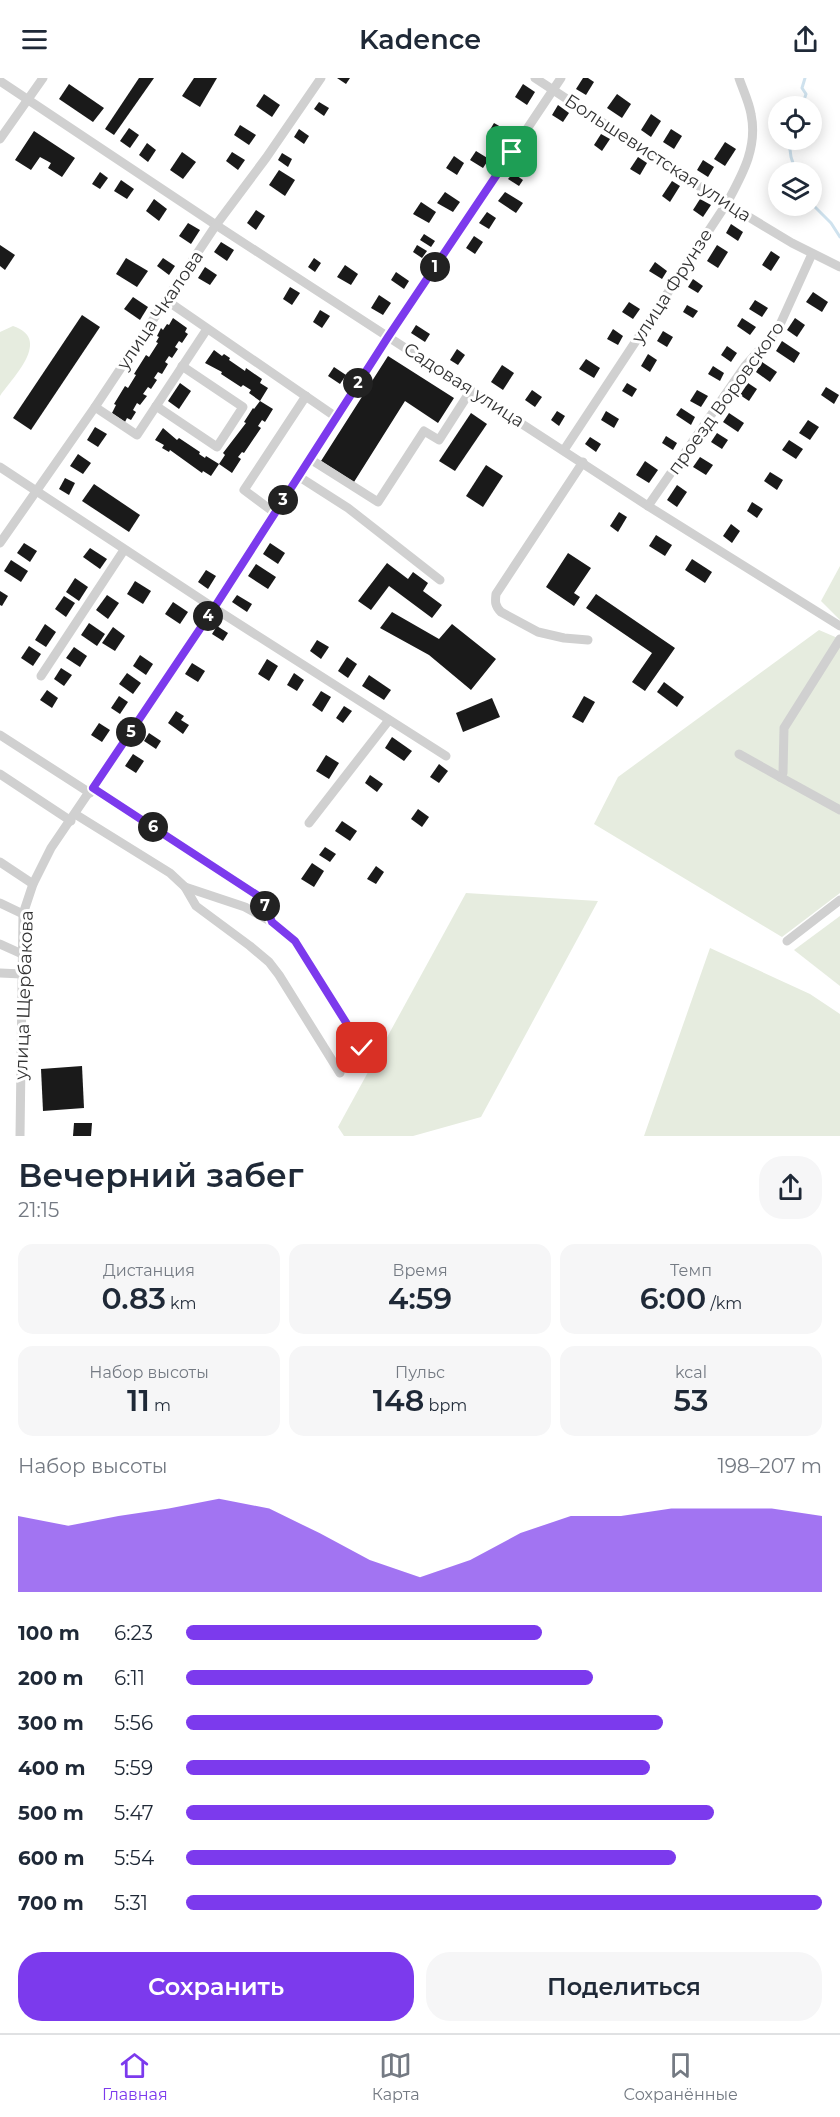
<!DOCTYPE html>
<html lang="ru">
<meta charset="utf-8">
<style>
body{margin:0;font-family:Montserrat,sans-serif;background:#f6f6f7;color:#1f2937;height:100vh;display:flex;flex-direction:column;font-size:22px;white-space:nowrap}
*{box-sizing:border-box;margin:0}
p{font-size:20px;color:#747a83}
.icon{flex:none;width:33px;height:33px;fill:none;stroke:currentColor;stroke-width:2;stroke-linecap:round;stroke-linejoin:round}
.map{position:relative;height:1058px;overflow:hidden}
.panel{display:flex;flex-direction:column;background:#fff;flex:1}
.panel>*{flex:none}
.buttons{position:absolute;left:768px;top:18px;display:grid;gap:12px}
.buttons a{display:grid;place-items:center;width:54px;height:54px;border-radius:50%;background:#fff;box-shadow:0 3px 15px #0003;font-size:30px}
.pin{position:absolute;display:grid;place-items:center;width:51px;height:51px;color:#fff;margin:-26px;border-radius:12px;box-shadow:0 3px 9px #0006}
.km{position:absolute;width:30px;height:30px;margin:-15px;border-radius:50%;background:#222;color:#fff;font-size:16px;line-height:30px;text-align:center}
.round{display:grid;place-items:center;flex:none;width:63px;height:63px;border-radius:24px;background:#f6f6f7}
.summary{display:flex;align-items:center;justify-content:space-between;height:102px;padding:0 18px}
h1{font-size:33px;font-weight:600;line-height:45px}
.figures{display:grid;grid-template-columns:repeat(3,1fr);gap:9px;height:102px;padding:6px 18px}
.figures div{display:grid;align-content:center;border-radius:15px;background:#f6f6f7;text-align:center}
.figures b{font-size:30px;font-weight:600}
.figures small{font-size:16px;font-weight:400}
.figures p{font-size:16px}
.chart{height:168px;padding:12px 18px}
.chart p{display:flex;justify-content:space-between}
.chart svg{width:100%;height:108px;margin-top:6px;fill:#7c3aed;opacity:.7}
.cta{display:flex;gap:12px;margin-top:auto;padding:12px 18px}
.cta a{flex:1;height:69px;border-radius:24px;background:#7c3aed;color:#fff;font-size:24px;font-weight:600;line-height:69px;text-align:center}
.cta a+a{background:#f6f6f7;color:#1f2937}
ul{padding:0 18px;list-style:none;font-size:20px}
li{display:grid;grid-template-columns:96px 72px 1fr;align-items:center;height:45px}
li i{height:15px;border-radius:8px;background:#7c3aed}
header{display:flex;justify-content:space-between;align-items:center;height:78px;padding:0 18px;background:#fff;font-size:27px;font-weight:600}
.dock{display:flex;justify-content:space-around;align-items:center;height:84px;border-top:2px solid #e0e1e3;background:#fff;font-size:16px;color:#747a83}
.dock a{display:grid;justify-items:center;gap:3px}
.dock .selected{color:#7c3aed}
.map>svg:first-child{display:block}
</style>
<header><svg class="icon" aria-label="menu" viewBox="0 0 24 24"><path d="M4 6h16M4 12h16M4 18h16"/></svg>Kadence<svg class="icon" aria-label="share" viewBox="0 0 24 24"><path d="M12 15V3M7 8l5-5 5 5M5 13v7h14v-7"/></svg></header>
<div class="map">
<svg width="840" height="1058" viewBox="0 0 840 1058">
<rect width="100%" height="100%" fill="#fff"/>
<g fill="#e6ecdf">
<path d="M13 248C52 261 14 298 0 318V254Z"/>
<path d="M840 488V542L821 523Z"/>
<path d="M819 552 840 561V815L782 859 594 746 618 699Z"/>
<path d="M466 815 598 823 481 1039 413 1058H344L338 1049Z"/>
<path d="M840 838V908L794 872Z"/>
<path d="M710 870 810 916 840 936V1058H644Z"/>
</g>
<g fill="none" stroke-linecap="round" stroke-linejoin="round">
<g stroke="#cfe2ee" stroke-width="3">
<path d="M802 28 806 16 802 10 805 0"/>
<path d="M796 94 791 79 789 64H796L797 62"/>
<path d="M812 126 831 145 840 159"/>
</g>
</g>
<g fill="#1a1a1a">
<path d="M139 0H154L114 57 105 51Z"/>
<path d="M194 0H217L200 29 182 18Z"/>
<path d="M337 0H350L346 6Z"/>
<path d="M583 0H588L594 4 586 17 576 11Z"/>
<path d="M69 6 104 30 93 44 59 21Z"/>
<path d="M523 6 535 14 527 27 515 19Z"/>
<path d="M264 16 280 27 272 39 256 28Z"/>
<path d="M617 16 631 26 622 40 607 30Z"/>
<path d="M319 24 329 30 324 38 314 31Z"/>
<path d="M558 27 569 35 563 44 552 37Z"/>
<path d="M651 36 661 43 651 59 641 52Z"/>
<path d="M494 45 508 53 501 64 488 55Z"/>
<path d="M240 47 256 57 249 67 234 57Z"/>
<path d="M129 50 139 57 130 70 120 63Z"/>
<path d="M299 51 309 58 304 66 294 59Z"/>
<path d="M671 51 682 58 674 71 663 64Z"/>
<path d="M34 53 75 80 62 99 48 90 51 85 40 79 31 92 15 82Z"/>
<path d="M601 56 610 61 602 73 594 67Z"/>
<path d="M725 64 736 71 725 88 714 81Z"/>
<path d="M147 65 156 72 148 84 139 77Z"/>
<path d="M476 73 489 81 483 90 470 82Z"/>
<path d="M182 74 196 84 183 101 170 92Z"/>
<path d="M232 74 245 82 238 92 226 83Z"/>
<path d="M282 75 292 81 288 89 278 82Z"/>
<path d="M454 78 464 85 457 97 446 90Z"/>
<path d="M638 79 647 85 640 97 630 91Z"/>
<path d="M703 82 714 89 708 99 697 92Z"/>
<path d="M279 92 295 102 285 118 269 107Z"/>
<path d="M100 94 108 100 100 111 92 106Z"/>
<path d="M513 95 523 102 519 108 508 101Z"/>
<path d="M121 102 134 111 127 121 114 113Z"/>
<path d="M672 103 680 108 670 124 662 118Z"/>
<path d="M445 114 460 124 453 134 437 125Z"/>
<path d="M505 114 523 125 516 135 498 123Z"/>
<path d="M154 121 167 131 159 143 146 133Z"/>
<path d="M700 121 711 127 703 139 693 132Z"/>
<path d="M421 124 436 134 429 145 413 136Z"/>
<path d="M256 132 265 138 256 152 247 145Z"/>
<path d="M487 134 496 140 489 151 479 145Z"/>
<path d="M188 145 200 152 191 166 179 158Z"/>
<path d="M731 146 743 154 738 163 726 155Z"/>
<path d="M424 156 435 163 431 169 420 162Z"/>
<path d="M474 158 483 164 475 176 466 170Z"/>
<path d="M221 164 234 172 227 183 214 174Z"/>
<path d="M0 167 15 177 5 192 0 188Z"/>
<path d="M417 167 427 173 422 180 413 174Z"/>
<path d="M717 167 728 174 718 190 707 183Z"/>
<path d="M771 173 780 179 771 193 762 187Z"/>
<path d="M126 180 148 193 137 209 116 196Z"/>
<path d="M163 180 175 188 169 197 157 188Z"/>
<path d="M314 180 321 185 315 194 308 189Z"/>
<path d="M655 184 667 193 662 201 649 193Z"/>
<path d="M345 187 358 196 351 207 337 199Z"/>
<path d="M205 189 217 197 210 207 198 200Z"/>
<path d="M396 194 409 203 404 211 391 202Z"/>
<path d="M693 201 703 208 698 215 688 209Z"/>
<path d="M290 209 300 215 292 227 283 221Z"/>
<path d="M813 214 828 224 822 234 806 224Z"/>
<path d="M379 217 391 225 383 237 371 230Z"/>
<path d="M133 219 148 229 140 242 124 231Z"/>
<path d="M755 222 768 230 762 239 749 231Z"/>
<path d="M629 224 640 231 633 241 622 234Z"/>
<path d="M687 227 698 233 693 240 683 234Z"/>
<path d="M320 232 330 238 322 250 313 244Z"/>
<path d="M82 237 100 249 31 352 13 340Z"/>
<path d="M173 240 187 250 185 254 188 256 182 265 179 263 175 269 178 271 172 280 169 278 165 284 168 286 162 296 158 294 154 300 157 302 151 311 148 309 143 316 147 318 140 327 137 325 133 332 136 334 131 342 127 340 125 344 112 335 116 327 114 326 125 308 128 310 136 297 134 296 146 277 149 279 158 265 156 264 159 259 157 258 161 250 163 252 167 246 169 247Z"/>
<path d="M742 240 756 249 750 257 737 248Z"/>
<path d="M795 240 805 247 797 259 787 252Z"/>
<path d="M416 247 430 256 425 264 411 255Z"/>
<path d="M613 251 623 258 618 267 607 261Z"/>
<path d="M663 253 673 259 667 269 657 263Z"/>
<path d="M782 263 800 275 794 285 776 273Z"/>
<path d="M727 268 737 275 731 284 721 277Z"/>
<path d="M457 271 465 277 458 287 450 282Z"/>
<path d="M214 272 222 278 224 276 230 280 229 282 245 293 246 290 262 301 260 305 268 310 260 323 249 315 251 312 243 307 241 309 221 296 222 294 205 285Z"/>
<path d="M648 276 657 282 650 294 641 288Z"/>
<path d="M388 278 454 320 438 345 405 323 354 404 321 383Z"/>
<path d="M586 281 600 290 594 300 579 291Z"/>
<path d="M762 284 777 294 770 304 756 294Z"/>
<path d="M502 287 514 295 503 312 491 304Z"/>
<path d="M713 288 724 295 720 303 708 296Z"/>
<path d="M334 289 346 297 340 306 328 298Z"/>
<path d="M180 305 191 313 179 331 168 323Z"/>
<path d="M627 305 637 311 632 319 622 313Z"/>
<path d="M748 305 757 311 749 323 740 317Z"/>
<path d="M826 309 839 317 834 326 821 317Z"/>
<path d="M532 312 542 319 535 329 525 322Z"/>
<path d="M697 312 708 318 701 329 690 323Z"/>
<path d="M260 323 273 331 265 344 262 342 258 348 261 350 244 375 242 374 238 379 241 381 232 395 219 386 211 398 203 393 202 395 170 372 169 374 162 370 164 367 155 362 163 350 177 362 179 360 200 374 199 376 205 380 206 378 219 386 225 377 223 375 246 345 244 344 253 330 254 331Z"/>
<path d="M681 330 695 339 691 347 676 337Z"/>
<path d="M557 333 565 338 559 348 551 342Z"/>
<path d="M606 333 619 341 614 350 601 342Z"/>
<path d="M471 335 487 346 455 393 439 383Z"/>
<path d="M729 335 744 345 738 354 723 344Z"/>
<path d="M808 342 819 349 810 362 799 355Z"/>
<path d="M95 349 107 356 98 369 87 362Z"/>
<path d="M717 355 728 362 722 371 711 364Z"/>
<path d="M666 358 677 365 673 372 662 365Z"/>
<path d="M590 359 601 366 596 374 585 366Z"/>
<path d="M789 362 803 371 796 381 782 372Z"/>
<path d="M78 376 91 385 83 396 70 388Z"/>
<path d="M700 379 713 387 706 397 693 389Z"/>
<path d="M645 383 658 392 649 405 636 397Z"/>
<path d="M486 387 503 398 483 429 466 418Z"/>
<path d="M770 394 783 402 777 412 764 403Z"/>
<path d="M65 400 75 405 69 417 59 411Z"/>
<path d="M94 406 140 437 129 454 82 423Z"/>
<path d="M677 407 687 414 677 429 667 422Z"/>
<path d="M752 424 763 431 757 440 747 433Z"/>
<path d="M619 434 627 439 618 454 610 448Z"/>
<path d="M731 446 740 453 732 465 723 458Z"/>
<path d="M656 457 672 467 665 478 649 468Z"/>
<path d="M24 465 37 473 30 484 17 475Z"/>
<path d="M270 465 285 475 278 486 263 476Z"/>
<path d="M90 470 107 481 100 491 83 479Z"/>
<path d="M568 475 591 490 574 515 580 519 574 528 546 509Z"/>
<path d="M692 481 712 494 705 505 685 492Z"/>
<path d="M11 482 28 493 21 504 4 493Z"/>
<path d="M387 485 408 501 413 494 428 505 423 513 442 527 432 540 389 508 371 532 358 523Z"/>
<path d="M256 486 276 499 268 511 248 498Z"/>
<path d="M206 492 216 498 208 511 198 504Z"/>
<path d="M75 500 88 509 79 523 66 514Z"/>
<path d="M135 503 151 513 143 526 127 516Z"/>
<path d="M0 513 8 518 2 528 0 527Z"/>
<path d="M596 516 675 570 645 613 632 604 652 575 586 530Z"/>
<path d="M107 517 119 525 108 541 96 532Z"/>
<path d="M237 517 252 526 247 534 232 524Z"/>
<path d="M64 518 75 525 66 539 55 531Z"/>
<path d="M173 524 188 534 180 546 165 536Z"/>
<path d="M392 534 439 561 452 546 496 581 471 612 429 577 380 550Z"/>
<path d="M89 545 105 556 97 568 81 557Z"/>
<path d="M45 546 56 554 46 569 35 562Z"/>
<path d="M217 548 228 555 223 563 212 556Z"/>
<path d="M113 549 125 558 115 573 102 565Z"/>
<path d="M317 562 329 569 321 581 310 573Z"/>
<path d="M29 568 41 576 33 588 21 580Z"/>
<path d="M74 569 87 578 80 589 66 580Z"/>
<path d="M140 577 153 586 146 597 133 588Z"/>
<path d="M347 579 357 586 348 600 338 593Z"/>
<path d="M267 581 278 588 269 603 258 596Z"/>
<path d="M192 585 205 593 198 604 185 596Z"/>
<path d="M61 590 72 597 64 608 54 601Z"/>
<path d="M127 595 141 605 133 616 119 606Z"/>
<path d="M294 595 304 602 297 613 287 607Z"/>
<path d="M369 597 391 612 384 622 362 608Z"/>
<path d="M664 604 684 619 677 629 657 614Z"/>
<path d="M47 612 58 620 52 630 40 622Z"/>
<path d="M321 613 331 619 322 634 312 627Z"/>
<path d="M119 618 128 624 120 636 111 630Z"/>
<path d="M584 618 595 624 583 645 572 639Z"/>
<path d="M492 620 500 639 463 654 456 635Z"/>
<path d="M344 628 352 633 343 645 336 640Z"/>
<path d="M176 633 184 638 181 642 189 647 183 656 168 645Z"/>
<path d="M99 645 110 652 102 664 91 657Z"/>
<path d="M149 655 161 663 156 671 144 663Z"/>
<path d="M392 659 412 673 404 683 385 670Z"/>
<path d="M133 676 144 683 136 695 125 688Z"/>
<path d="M326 677 339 685 329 701 316 693Z"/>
<path d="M439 686 448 693 439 705 430 699Z"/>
<path d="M370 697 383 706 377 714 365 705Z"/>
<path d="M418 731 429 739 422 749 411 741Z"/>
<path d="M342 743 357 753 350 763 335 753Z"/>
<path d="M325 769 336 776 330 784 319 777Z"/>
<path d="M312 785 324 793 314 809 301 801Z"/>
<path d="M376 788 384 794 376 806 367 801Z"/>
<path d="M82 988 84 1030 43 1033 41 991Z"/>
<path d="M74 1045H92L91 1058H73Z"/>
</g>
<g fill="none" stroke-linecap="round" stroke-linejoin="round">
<g stroke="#d0d0d0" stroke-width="9">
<path d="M535 0 714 118 792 165 840 189"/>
<path d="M0 3 216 147 648 428 840 548"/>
<path d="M0 61 43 0"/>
<path d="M166 222 336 339"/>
<path d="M156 328 217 369 243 329 182 288"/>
<path d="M95 329 137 357 207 251"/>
<path d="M564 372 727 125C742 97 758 70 751 36 749 24 743 12 739 0"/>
<path d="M310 381 378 424 424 353 439 362 471 312"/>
<path d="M583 384 496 516C495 524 495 528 501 534L538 554 564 560 588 562"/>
<path d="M0 389 214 530 446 678"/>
<path d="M298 398 348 430 440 502"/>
<path d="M648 428 745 288 778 251 812 176"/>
<path d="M275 435 244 412 306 318"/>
<path d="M0 465 95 329 216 147 266 80 321 0"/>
<path d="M840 561 784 650 783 695 780 699 840 732"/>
<path d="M41 598 124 472"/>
<path d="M0 657 90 715"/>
<path d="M739 676 780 699"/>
<path d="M0 696 71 743"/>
<path d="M93 710 263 821 272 844 295 863 362 971"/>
<path d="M75 736 170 795 185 809 196 828 250 868 269 884 279 897 340 995"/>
<path d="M309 745 389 642"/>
<path d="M0 784 33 806"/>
<path d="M185 809 245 829 272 844"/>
<path d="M0 825 23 836"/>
<path d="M787 863 840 822"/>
<path d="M0 866 22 876"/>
<path d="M0 895 22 896"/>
<path d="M20 1058 23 836 33 806 51 770 214 530 388 259 561 0"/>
</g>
</g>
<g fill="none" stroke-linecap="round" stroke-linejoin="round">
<g stroke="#fff" stroke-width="12">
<path id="route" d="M362 970 295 863 272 844 263 821 93 710 214 530 388 259 512 74"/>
</g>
<use href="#route" stroke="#7c3aed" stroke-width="8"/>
</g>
<g text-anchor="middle" stroke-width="6" stroke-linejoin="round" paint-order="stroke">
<g font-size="18" fill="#333" stroke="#fff">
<text transform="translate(658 80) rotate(33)" y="6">Большевистская улица</text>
<text transform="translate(672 208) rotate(-57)" y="6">улица Фрунзе</text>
<text transform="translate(160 232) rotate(-56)" y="6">улица Чкалова</text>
<text transform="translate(464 307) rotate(33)" y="6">Садовая улица</text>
<text transform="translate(726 320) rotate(-54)" y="6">проезд Воровского</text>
<text transform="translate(24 917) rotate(-88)" y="6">улица Щербакова</text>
</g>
</g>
</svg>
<div class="buttons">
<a><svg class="icon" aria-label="locate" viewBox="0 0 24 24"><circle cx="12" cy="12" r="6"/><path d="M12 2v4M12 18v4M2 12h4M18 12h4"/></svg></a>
<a><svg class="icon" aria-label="layers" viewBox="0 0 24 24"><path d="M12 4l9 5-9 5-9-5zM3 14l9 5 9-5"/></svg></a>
</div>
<div class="pin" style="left:512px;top:74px;background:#1e9e55"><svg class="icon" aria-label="arrive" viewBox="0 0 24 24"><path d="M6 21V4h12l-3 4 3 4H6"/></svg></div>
<div class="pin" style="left:362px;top:970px;background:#d93025"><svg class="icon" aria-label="check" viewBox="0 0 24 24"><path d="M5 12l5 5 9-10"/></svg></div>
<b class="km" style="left:435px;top:189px">1</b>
<b class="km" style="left:358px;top:305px">2</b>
<b class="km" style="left:283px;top:422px">3</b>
<b class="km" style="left:208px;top:538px">4</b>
<b class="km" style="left:131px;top:654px">5</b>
<b class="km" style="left:153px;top:749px">6</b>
<b class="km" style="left:265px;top:828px">7</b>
</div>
<section class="panel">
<div class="summary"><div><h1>Вечерний забег</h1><p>21:15</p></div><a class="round"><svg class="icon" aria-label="share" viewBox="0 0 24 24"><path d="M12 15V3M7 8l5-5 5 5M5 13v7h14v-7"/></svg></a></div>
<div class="figures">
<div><p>Дистанция</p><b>0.83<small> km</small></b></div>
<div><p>Время</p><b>4:59</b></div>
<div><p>Темп</p><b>6:00<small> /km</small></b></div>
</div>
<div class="figures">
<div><p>Набор высоты</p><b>11<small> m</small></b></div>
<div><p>Пульс</p><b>148<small> bpm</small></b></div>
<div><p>kcal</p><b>53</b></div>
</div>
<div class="chart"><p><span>Набор высоты</span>198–207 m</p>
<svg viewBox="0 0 160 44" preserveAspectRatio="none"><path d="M0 44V13L10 17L20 13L30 10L40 6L50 10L60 20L70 31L80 38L90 31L100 20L110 13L120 13L130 10L140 10L150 10L160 13V44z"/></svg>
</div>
<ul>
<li><b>100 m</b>6:23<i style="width:56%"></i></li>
<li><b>200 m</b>6:11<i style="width:64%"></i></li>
<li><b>300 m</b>5:56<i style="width:75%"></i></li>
<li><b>400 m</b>5:59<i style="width:73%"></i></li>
<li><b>500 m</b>5:47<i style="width:83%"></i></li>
<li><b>600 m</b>5:54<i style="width:77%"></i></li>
<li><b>700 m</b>5:31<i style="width:100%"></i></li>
</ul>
<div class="cta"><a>Сохранить</a><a>Поделиться</a></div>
</section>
<nav class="dock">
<a class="selected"><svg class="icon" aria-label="home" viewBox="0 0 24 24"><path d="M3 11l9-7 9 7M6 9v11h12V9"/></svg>Главная</a>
<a><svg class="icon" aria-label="map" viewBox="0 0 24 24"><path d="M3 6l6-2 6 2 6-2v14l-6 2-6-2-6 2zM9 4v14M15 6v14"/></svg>Карта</a>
<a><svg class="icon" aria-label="saved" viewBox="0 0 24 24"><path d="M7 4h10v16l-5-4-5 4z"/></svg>Сохранённые</a>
</nav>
